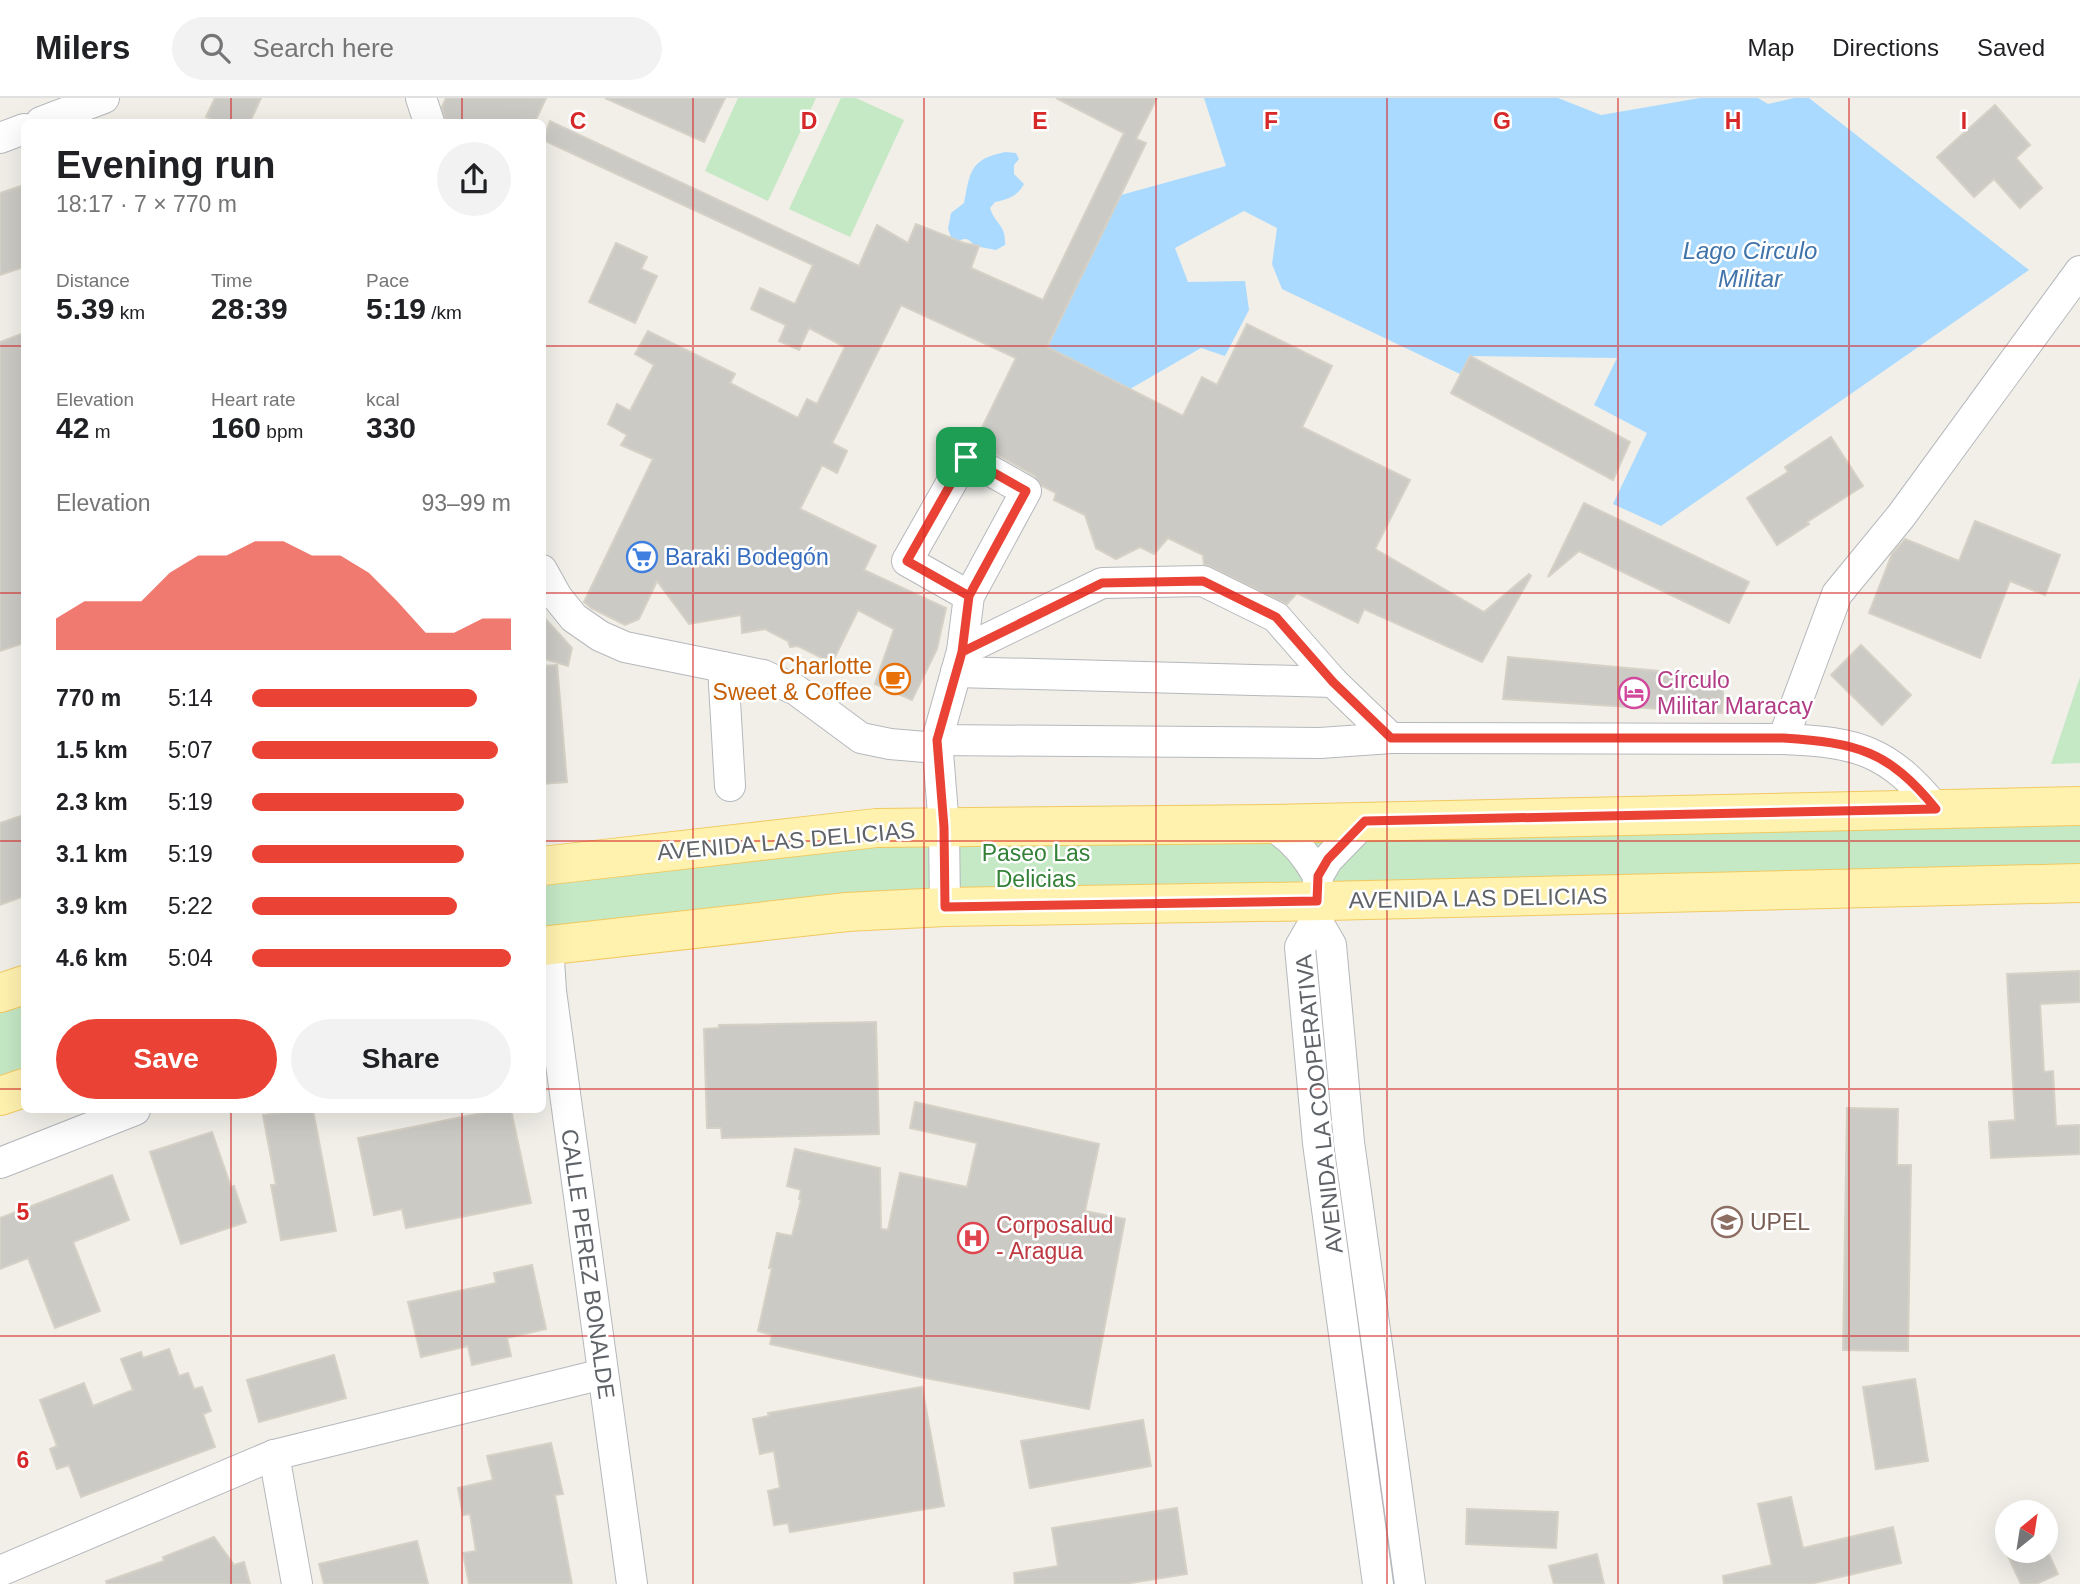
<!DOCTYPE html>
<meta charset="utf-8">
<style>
body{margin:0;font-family:Helvetica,sans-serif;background:#f2f2f2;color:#202124;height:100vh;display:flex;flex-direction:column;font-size:26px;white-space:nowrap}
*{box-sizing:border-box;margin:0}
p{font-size:23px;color:#757577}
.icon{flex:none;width:38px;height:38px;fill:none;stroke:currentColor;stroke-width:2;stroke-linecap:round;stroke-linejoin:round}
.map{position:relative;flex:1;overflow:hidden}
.details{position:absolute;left:21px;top:21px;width:525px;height:994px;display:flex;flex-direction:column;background:#fff;border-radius:10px;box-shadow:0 7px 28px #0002}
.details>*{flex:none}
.needle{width:46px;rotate:30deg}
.tools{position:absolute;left:1995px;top:1402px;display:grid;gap:14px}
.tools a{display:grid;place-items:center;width:63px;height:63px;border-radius:50%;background:#fff;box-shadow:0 7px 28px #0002;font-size:35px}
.pin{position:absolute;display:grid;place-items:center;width:60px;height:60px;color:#fff;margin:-30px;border-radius:14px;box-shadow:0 4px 10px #0006}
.round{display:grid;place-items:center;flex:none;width:74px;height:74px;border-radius:37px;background:#f2f2f2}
.summary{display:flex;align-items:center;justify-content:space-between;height:119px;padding:0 35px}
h1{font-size:38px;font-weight:600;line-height:52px}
.figures{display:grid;grid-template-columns:repeat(3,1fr);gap:10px;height:119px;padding:7px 35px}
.figures div{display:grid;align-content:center}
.figures b{font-size:30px;font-weight:600}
.figures small{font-size:19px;font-weight:400}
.figures p{font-size:19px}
.chart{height:196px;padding:14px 35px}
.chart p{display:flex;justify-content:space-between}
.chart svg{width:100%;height:126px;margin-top:7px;fill:#ea4335;opacity:.7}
.primary-button{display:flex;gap:14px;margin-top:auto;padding:14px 35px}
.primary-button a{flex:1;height:80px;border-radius:42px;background:#ea4335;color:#fff;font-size:28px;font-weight:600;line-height:80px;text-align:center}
.primary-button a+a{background:#f2f2f2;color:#202124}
ul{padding:0 35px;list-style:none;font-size:23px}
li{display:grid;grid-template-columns:112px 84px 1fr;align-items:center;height:52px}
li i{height:18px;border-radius:9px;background:#ea4335}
header{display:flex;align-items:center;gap:42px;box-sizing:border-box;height:98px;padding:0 35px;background:#fff;border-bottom:2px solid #e0e0e0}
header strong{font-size:33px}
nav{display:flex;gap:38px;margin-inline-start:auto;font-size:24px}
.search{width:490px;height:63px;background:#f2f2f2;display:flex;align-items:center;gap:18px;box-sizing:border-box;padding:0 24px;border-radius:38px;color:#757577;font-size:26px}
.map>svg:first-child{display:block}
</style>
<header>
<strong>Milers</strong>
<div class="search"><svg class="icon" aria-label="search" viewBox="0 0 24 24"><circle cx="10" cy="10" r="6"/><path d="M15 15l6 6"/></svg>Search here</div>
<nav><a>Map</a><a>Directions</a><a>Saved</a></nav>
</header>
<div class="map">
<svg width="2080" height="1486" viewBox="0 0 2080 1486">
<rect width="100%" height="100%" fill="#f1efe8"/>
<g fill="#c5e8c5">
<path d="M738 0H816L768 103 705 73Z"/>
<path d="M841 0H856L904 22 850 139 789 111Z"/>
<path d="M2080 579V665L2051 666Z"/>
<path d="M2080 708V785L1329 803 543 848 542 768 876 730Z"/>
<path d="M24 887V990L0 998V895Z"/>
</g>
<g fill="#aadaff">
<path d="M1204 0H1558L1601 17 1700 0H1758L1768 6 1794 0H1809L2029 172 1661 428 1613 406 1647 335 1594 307 1617 260 1470 258 1460 276 1282 191 1272 166 1277 130 1244 113 1175 150 1188 184 1245 183 1249 212 1225 258 1201 250 1130 291 1047 249 1121 97 1226 68Z"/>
<path d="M1005 54 1016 55 1019 61 1014 67V76L1024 86C1017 99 1008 101 995 104L990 110C996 128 1006 126 1005 147L996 152 975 148C969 141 966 139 958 143L951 139 948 131 951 115 964 105C970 74 970 61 1005 54Z"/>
</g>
<g fill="#cccac5" stroke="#d6d1c6" stroke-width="2">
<path d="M215 0H261L250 24H218L206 19Z"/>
<path d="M446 0H546L535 24H449L446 23 442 9Z"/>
<path d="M605 0H725L704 44Z"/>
<path d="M1056 0H1157L1136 41 1146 45 1047 249 1183 318 1202 279 1217 287 1247 226 1332 268 1302 329 1410 382 1375 451 1484 514 1529 476 1531 478 1482 564 1364 511 1358 525 1297 495 1287 506 1204 466 1203 457 1168 440 1154 456 1140 449 1116 461 1096 450 1085 417 1054 402 1056 395 1042 388 1035 378 975 344 1016 260 901 207 832 345 847 353 837 375 822 367 800 411 876 448 864 472 946 510 937 551 912 602 875 586 894 531 858 512 832 565 798 548 790 549 788 543 765 531 742 535 741 517 689 526 657 483 639 521 625 527 591 510 584 504 653 361 621 347 627 337 608 326 617 306 630 313 654 267 635 256 648 233 735 276 730 285 798 320 807 301 817 306 845 249 809 230 799 252 779 243 786 227 751 211 760 190 795 206 813 167 543 42 550 23 859 168 877 127 908 145 916 126 964 145 979 148 971 170 1043 202 1124 35Z"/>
<path d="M1995 7 2030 47 2016 60 2042 90 2020 110 1994 81 1974 99 1937 59Z"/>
<path d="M24 87V169L0 177V95Z"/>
<path d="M616 145 647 159 641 171 657 178 635 225 589 204Z"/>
<path d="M24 235V545L0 553V244Z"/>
<path d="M1470 258 1630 344 1613 382 1451 295Z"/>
<path d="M1831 339 1863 388 1807 424 1809 426 1777 447 1747 400 1788 374 1785 369Z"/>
<path d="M1584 405 1749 484 1729 525 1579 453 1548 479Z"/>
<path d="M1975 423 2060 457 2045 497 2010 483 1980 560 1869 515 1892 456 1905 441 1959 463Z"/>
<path d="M542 517 572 550 568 568 542 560Z"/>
<path d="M1861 547 1911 597 1882 627 1831 577Z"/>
<path d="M1508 559 1724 579 1722 615 1503 601Z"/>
<path d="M557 567 567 684 542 686V568Z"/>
<path d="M24 717V798L0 807V725Z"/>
<path d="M2080 873V904L2040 906 2044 974 2053 973 2056 1028 2080 1027V1056L1991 1060 1989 1024 2015 1022 2007 876Z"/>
<path d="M876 924 879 1036 722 1040 721 1030H707L704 931 719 930V927Z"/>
<path d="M915 1004 1099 1046 1085 1113 1125 1121 1089 1311 920 1279 770 1246 772 1237 758 1233 772 1170H769L777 1135 792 1138 801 1102 799 1101 801 1092 787 1088 795 1051 880 1070 881 1131 888 1132 900 1075 967 1089 977 1045 910 1030Z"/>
<path d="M1847 1010 1898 1011 1897 1067H1911L1908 1253 1843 1252Z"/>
<path d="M299 1012H313L336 1133 281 1142 271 1087H276L263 1017Z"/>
<path d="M497 1012H511L531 1105 406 1130 402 1111 374 1117 358 1040Z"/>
<path d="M212 1034 231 1089 234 1088 246 1124 181 1146 150 1054Z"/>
<path d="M112 1077 129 1122 73 1144 100 1213 55 1230 28 1160 0 1171V1120Z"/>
<path d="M532 1167 546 1231 507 1240 511 1258 472 1267 468 1248 421 1259 408 1204 496 1185 494 1175Z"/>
<path d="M169 1251 179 1278 188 1275 194 1291 202 1289 211 1313 203 1316 215 1349 81 1399 69 1367 57 1371 50 1351 57 1348 40 1302 84 1285 93 1308 133 1292 121 1261 141 1254 143 1260Z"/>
<path d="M334 1257 346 1300 259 1324 247 1282Z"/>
<path d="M1915 1281 1928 1363 1876 1371 1863 1289Z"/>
<path d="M922 1289 944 1408 790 1434 788 1425 774 1427 768 1393 780 1390 774 1353 760 1356 753 1321 769 1318 768 1315Z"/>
<path d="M1143 1322 1151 1368 1030 1390 1021 1343Z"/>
<path d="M551 1345 563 1396 555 1397 572 1486H469L463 1455 476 1453 470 1416 463 1417 458 1390 493 1382 487 1358Z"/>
<path d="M1791 1399 1803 1450 1893 1429 1901 1465 1810 1486H1724L1723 1478 1772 1467 1758 1406Z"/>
<path d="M1177 1410 1187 1476 1124 1486H1015L1014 1475 1058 1468 1052 1430Z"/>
<path d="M1467 1411 1558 1414 1556 1450 1466 1446Z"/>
<path d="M214 1439 234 1467 244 1464 250 1486H107L106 1483 164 1463 163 1459Z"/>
<path d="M417 1443 428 1486H324L319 1466Z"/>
<path d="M2005 1452H2047L2058 1476 2036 1486H2021Z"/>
<path d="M1597 1456 1604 1486H1554L1549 1468Z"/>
</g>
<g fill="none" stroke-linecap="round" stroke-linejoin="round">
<g stroke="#b5b8bc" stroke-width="32">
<g id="minor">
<path d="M421 0 429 24"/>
<path d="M41 24 104 0"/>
<path d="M0 40 24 31"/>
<path d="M542 472 557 499 574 520 600 538 625 549 763 577 796 592 861 640 890 646 937 650"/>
<path d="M723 569 730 688"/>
<path d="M956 574 1333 584"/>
<path d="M1391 640 1783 641C1857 644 1888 652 1936 711"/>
<path d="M1783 641 1837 496 1901 418 2080 173"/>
<path d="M937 642 1320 645 1391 640 1333 584 1276 519 1203 483 1102 485 962 553"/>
<path d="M1269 726C1291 738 1306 756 1318 778"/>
<path d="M945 809 944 729 937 642 962 553 969 498 1026 393 966 359 907 463 969 498"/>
<path d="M1316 821 1318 778 1328 761 1365 723"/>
<path d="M548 846 551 893 632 1486"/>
<path d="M0 1065 135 1012"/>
<path d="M274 1357 297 1486"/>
<path d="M0 1473 274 1357 603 1276"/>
<path d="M1378 1486 1318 1045 1300 849 1316 821 1331 847 1349 1044 1410 1486"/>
</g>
</g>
<g stroke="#f2c960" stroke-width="40">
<g id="major">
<path d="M542 768 876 730 1269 726 2080 708"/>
<path d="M542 848 847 814 945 809 1326 803 2080 785"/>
<path d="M0 895 24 887"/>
<path d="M0 998 24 990"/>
</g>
</g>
<use href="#minor" stroke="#fff" stroke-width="30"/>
<use href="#major" stroke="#fff2af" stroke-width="38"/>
</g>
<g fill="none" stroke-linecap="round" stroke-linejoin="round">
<g stroke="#fff" stroke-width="14">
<path id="route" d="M966 359 1026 393 969 498 962 554 937 642 944 729 945 809 1317 803 1318 778 1328 761 1365 723 1936 711C1888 652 1857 645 1783 640H1391L1333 584 1276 519 1203 483 1102 485 962 554 969 498 907 463 966 359"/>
</g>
<use href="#route" stroke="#ea4335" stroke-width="9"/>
</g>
<path fill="none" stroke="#d62828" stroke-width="2" stroke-opacity="0.55" d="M231 0V24M462 0V24M693 0V1486M924 0V1486M1156 0V1486M1387 0V1486M1618 0V1486M1849 0V1486M0 248H24M542 248H2080M0 495H24M542 495H2080M0 743H24M542 743H2080M0 991H24M542 991H2080M231 1012V1486M462 1012V1486M0 1238H2080"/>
<defs>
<g id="supermarket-ring" transform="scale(1.575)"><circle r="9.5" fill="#fff" stroke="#3f7fe0" stroke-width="1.5"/><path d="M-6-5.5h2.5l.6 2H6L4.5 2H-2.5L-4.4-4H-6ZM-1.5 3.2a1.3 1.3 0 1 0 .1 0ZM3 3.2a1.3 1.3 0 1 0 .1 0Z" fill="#3f7fe0"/></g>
<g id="cafe-ring" transform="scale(1.575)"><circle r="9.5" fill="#fff" stroke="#e8710a" stroke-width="1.5"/><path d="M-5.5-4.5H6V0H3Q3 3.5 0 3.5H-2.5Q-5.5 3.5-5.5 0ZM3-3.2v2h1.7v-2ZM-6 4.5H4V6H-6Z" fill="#e8710a"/></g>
<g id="hotel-ring" transform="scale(1.575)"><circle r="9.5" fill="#fff" stroke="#d1479c" stroke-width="1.5"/><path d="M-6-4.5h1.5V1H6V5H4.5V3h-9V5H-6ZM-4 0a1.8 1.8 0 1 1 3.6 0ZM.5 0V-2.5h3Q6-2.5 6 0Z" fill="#d1479c"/></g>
<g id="university-ring" transform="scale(1.575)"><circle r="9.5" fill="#fff" stroke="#8d6e63" stroke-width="1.5"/><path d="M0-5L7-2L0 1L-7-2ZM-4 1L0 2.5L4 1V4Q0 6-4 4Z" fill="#8d6e63"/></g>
<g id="hospital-ring" transform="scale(1.575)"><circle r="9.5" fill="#fff" stroke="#e0444e" stroke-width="1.5"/><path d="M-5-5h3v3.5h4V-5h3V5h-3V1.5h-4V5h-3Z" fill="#e0444e"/></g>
</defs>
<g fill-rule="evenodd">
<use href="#supermarket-ring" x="642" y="459"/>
<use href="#cafe-ring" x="895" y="581"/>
<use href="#hotel-ring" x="1634" y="595"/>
<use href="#university-ring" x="1727" y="1124"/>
<use href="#hospital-ring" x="973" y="1140"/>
</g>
<g text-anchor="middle" stroke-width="5" stroke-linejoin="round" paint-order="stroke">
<g font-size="23" fill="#366cbe" stroke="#fff" text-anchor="start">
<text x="665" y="467">Baraki Bodegón</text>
</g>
<g font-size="23" fill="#c56008" stroke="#fff" text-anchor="end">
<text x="872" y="576">Charlotte<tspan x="872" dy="26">Sweet &amp; Coffee</tspan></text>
</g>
<g font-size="23" fill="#b23c85" stroke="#fff" text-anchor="start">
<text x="1657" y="590">Círculo<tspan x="1657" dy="26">Militar Maracay</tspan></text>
</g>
<g font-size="23" fill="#5f6368" stroke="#fff">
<text transform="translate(786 743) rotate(-5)" y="8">AVENIDA LAS DELICIAS</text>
<text transform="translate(1478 800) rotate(-1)" y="8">AVENIDA LAS DELICIAS</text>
<text transform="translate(1319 1006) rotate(-96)" y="8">AVENIDA LA COOPERATIVA</text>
<text transform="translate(588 1166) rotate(82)" y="8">CALLE PEREZ BONALDE</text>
</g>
<g font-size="23" fill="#348238" stroke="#fff">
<text x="1036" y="763">Paseo Las<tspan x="1036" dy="26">Delicias</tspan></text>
</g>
<g font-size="23" fill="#785e54" stroke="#fff" text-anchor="start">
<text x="1750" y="1132">UPEL</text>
</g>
<g font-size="23" fill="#be3a42" stroke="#fff" text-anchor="start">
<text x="996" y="1135">Corposalud<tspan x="996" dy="26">- Aragua</tspan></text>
</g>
<g font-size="24" font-style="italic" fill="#4174aa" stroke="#fff">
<text x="1750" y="161">Lago Circulo<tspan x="1750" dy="28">Militar</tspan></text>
</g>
</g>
<g font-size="23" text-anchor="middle" font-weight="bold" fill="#d62828" stroke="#fff" stroke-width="5" stroke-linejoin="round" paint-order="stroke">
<text x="578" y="31">C</text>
<text x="809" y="31">D</text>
<text x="1040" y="31">E</text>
<text x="1271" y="31">F</text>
<text x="1502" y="31">G</text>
<text x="1733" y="31">H</text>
<text x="1964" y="31">I</text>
<text x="23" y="1122">5</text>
<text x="23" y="1370">6</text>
</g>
</svg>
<div class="tools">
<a><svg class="needle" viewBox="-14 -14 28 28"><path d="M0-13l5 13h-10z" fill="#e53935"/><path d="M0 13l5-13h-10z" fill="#757577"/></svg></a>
</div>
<div class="pin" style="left:966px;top:359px;background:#1e9e55"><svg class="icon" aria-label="arrive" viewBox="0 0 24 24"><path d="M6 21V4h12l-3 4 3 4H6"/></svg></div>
<section class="details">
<div class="summary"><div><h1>Evening run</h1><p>18:17 · 7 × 770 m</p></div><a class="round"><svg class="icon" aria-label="share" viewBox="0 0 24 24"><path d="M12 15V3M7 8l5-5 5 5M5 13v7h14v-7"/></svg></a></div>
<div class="figures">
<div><p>Distance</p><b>5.39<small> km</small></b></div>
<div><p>Time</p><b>28:39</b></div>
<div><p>Pace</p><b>5:19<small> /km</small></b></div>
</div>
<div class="figures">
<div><p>Elevation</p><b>42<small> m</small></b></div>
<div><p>Heart rate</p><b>160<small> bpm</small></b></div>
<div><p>kcal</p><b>330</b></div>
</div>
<div class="chart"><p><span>Elevation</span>93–99 m</p>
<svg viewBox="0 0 160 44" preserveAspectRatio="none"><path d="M0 44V33L10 27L20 27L30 27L40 17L50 11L60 11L70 6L80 6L90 11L100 11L110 17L120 27L130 38L140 38L150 33L160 33V44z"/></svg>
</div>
<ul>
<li><b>770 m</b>5:14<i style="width:87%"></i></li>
<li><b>1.5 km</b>5:07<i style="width:95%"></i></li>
<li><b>2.3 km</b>5:19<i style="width:82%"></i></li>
<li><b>3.1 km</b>5:19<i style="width:82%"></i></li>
<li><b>3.9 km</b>5:22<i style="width:79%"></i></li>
<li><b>4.6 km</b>5:04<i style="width:100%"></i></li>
</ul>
<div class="primary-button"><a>Save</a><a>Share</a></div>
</section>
</div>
